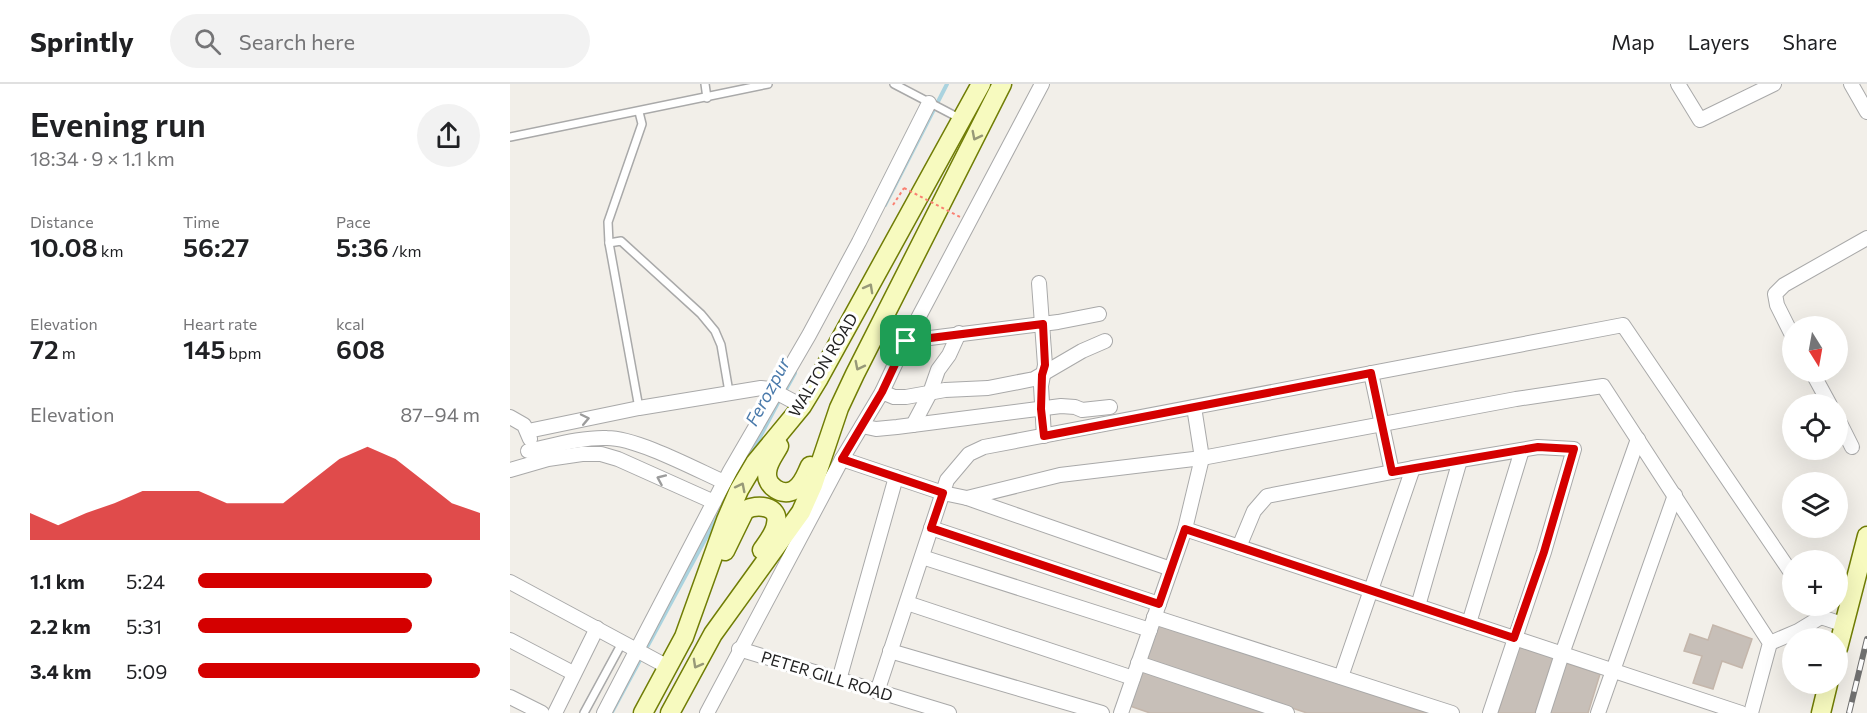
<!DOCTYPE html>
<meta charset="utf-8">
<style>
body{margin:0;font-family:Commissioner,sans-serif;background:#f2f2f2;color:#202124;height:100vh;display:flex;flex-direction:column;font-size:22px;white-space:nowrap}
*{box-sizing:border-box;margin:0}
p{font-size:20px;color:#757577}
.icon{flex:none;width:33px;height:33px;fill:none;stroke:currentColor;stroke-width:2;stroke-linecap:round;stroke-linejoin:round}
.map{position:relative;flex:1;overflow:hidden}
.side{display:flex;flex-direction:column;background:#fff;width:510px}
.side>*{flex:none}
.needle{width:39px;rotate:169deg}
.buttons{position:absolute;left:1272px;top:232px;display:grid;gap:12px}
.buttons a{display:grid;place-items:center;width:66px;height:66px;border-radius:50%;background:#fff;box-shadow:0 6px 24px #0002;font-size:30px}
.pin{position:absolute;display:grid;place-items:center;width:51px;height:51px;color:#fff;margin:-26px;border-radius:12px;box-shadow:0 3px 9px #0006}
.round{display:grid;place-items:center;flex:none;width:63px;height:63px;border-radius:32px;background:#f2f2f2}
.head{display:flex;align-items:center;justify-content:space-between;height:102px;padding:0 30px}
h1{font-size:33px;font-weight:600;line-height:45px}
.metrics{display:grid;grid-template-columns:repeat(3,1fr);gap:9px;height:102px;padding:6px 30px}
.metrics div{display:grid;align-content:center}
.metrics b{font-size:26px;font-weight:600}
.metrics small{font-size:16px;font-weight:400}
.metrics p{font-size:16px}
.chart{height:168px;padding:12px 30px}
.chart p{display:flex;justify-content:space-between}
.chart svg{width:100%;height:108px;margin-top:6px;fill:#d40000;opacity:.7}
ul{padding:0 30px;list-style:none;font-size:20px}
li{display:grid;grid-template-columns:96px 72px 1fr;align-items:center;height:45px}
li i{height:15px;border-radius:8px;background:#d40000}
header{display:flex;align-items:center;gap:36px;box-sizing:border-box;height:84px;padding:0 30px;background:#fff;border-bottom:2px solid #e0e0e0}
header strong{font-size:28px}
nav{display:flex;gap:33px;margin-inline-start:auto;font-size:21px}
.search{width:420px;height:54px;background:#f2f2f2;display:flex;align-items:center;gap:15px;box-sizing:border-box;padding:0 21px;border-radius:33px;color:#757577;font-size:22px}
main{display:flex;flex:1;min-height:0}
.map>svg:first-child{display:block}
</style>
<header>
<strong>Sprintly</strong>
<div class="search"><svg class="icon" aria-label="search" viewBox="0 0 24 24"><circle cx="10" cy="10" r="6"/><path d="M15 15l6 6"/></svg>Search here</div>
<nav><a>Map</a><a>Layers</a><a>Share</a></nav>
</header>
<main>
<section class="side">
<div class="head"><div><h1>Evening run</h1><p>18:34 · 9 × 1.1 km</p></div><a class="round"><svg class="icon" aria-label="share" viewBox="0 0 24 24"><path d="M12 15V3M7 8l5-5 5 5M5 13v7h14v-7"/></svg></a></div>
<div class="metrics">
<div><p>Distance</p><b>10.08<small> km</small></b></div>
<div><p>Time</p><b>56:27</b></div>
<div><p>Pace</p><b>5:36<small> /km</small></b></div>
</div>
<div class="metrics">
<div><p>Elevation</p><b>72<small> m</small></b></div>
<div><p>Heart rate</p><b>145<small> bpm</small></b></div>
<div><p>kcal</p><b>608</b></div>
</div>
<div class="chart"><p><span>Elevation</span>87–94 m</p>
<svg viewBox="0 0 160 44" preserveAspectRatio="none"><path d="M0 44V33L10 38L20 33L30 29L40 24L50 24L60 24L70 29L80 29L90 29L100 20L110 11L120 6L130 11L140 20L150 29L160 33V44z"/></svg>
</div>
<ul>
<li><b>1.1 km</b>5:24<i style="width:83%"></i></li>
<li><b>2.2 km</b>5:31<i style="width:76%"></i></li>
<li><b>3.4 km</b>5:09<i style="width:100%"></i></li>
</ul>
</section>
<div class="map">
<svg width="1357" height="629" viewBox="0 0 1357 629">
<rect width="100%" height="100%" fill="#f2efe9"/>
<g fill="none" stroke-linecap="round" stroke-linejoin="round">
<g stroke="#aad3df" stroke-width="4">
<path d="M375 121 437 0"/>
<path d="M274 309 285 289"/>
<path d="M240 372 270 315"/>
<path d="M102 628 211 426"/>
</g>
</g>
<g fill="#c7bfb8" stroke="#c4b6ab" stroke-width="1.5">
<path d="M648 539 917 629H797L636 575Z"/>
<path d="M1203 541 1242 555 1232 584 1212 577 1203 605 1183 599 1192 572 1174 567 1180 550 1198 556Z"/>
<path d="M1009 563 1043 574 1025 629H988Z"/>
<path d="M1056 579 1090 590 1078 629H1040Z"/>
<path d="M632 587 760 629H640L620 622Z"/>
</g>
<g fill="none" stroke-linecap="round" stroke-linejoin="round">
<g stroke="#a9a9a9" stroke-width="10">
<g id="lane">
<path d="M195 0 197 14"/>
<path d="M384 0 451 35"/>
<path d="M0 53 258 0"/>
<path d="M99 159 111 157 191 230 205 247 211 261 219 308"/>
<path d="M129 324 99 159 98 138 132 40 129 28"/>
<path d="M74 629 112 559"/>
</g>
</g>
<g stroke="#a9a9a9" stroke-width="16">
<g id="street">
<path d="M1168 0 1190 36 1264 0"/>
<path d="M1341 0 1357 28"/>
<path d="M529 199 535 281 531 302 534 352"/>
<path d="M1282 251 1267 221 1265 210 1274 201 1357 154"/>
<path d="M396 257 548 238 589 230"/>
<path d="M1302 288 1320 321"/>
<path d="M861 289 882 388"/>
<path d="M372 308 384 313H396L435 306 478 304 524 295 572 267 595 257"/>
<path d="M0 333 14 341 20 355"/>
<path d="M1328 335 1342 363"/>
<path d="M403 341 420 309 428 286 439 271 449 249"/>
<path d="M352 342 366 345 387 343 551 322 565 323 572 326 600 323"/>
<path d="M18 347 129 324 251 304 260 305 292 322"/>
<path d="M18 367C42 362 72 353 97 354 127 354 185 385 214 398"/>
<path d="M332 375 433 409 457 414 661 485"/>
<path d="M0 386 38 375 72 370H91L108 375 204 418"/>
<path d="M457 414 550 391 692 374 1006 315 1093 302 1260 559 1241 629"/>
<path d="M421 444 649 520"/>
<path d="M675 445 1231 629"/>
<path d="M729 463 744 427 757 412 903 384 1028 363 1064 365 1034 468 980 629"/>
<path d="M412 473 640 546"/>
<path d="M0 498 158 583"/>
<path d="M397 519 623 594"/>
<path d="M908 522 950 376"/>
<path d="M1304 522 1311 533 1332 540"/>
<path d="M644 533 942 629"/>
<path d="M959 539 1012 366"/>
<path d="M0 556 63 589"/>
<path d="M1260 559 1288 547 1311 533"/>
<path d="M229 565 439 629"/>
<path d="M380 567 592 629"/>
<path d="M628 579 777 629"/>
<path d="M831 593 903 384"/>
<path d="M329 596 386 393"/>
<path d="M367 608 437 396 459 370 474 363 1113 241 1282 490"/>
<path d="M0 613 32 629"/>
<path d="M45 629 87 544"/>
<path d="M94 629 220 387 299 251 349 158 419 19"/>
<path d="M197 629 332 375 372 308 396 257 532 0"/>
<path d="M611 629 675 445 692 374 684 323"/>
<path d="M1033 629 1052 570 1128 355"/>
<path d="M1088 629 1165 411"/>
</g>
</g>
<g stroke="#707d05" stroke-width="21">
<g id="secondary">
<path d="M269 362C265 370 257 379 257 389 256 402 272 413 284 406 293 401 296 390 300 382"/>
<path d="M215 467 235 426C247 420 270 421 266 440 265 449 257 459 252 466"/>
<path d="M1328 564 1357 452"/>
<path d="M133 629 174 553 216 436 229 406 245 379 292 322 309 294 471 0"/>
<path d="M160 629 203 550 291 428 303 401 329 324 345 290 492 0"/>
<path d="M1311 629 1318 600"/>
</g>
</g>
<path stroke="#fa8072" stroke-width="2" stroke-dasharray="3 3" stroke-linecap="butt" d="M383 121 394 104"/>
<use href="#lane" stroke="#fff" stroke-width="7"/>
<use href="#street" stroke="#fff" stroke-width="14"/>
<use href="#secondary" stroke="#f7fabf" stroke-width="18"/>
<g stroke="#707070" stroke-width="6">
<path id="rail" d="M1339 629 1357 555"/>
</g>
<use href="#rail" stroke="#fff" stroke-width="4" stroke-dasharray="11" stroke-linecap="butt"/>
<path stroke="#fa8072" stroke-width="2" stroke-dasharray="3 3" stroke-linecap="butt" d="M394 104 452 134"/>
</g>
<defs><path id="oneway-chevron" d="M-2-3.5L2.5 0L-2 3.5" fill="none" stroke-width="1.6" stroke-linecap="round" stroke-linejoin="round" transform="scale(1.5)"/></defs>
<g stroke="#979978">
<use href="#oneway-chevron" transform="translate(466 52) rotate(117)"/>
<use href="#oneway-chevron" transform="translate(359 204) rotate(-61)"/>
<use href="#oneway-chevron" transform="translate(349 282) rotate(117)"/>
<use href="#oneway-chevron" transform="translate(231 403) rotate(-63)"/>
<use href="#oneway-chevron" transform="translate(187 580) rotate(119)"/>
</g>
<g stroke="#9c9c9c">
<use href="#oneway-chevron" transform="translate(75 335) rotate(-12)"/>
<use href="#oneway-chevron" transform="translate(151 395) rotate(-156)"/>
</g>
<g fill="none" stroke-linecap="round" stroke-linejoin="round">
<g stroke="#fff" stroke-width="12">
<path id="route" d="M533 240 535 281 532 291 531 325 534 352 861 289 882 388 1028 363 1064 365 1034 468 1004 554 675 445 649 520 421 444 433 409 332 375 372 308 396 257Z"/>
</g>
<use href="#route" stroke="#d40000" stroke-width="8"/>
</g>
<g text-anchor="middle" stroke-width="6" stroke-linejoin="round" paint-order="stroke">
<g font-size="16" fill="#222" stroke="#fff">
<text transform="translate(313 281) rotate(-59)" y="6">WALTON ROAD</text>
<text transform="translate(317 592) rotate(17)" y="6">PETER GILL ROAD</text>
</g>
<g font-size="18" font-style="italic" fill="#4a7aab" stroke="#fff">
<text transform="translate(258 308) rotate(-62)" y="6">Ferozpur</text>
</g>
</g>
</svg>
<div class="buttons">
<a><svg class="needle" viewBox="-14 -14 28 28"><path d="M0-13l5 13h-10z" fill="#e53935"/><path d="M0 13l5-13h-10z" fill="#757577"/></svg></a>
<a><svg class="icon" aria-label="locate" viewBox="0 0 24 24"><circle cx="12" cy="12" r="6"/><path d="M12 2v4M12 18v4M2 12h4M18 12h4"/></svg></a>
<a><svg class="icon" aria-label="layers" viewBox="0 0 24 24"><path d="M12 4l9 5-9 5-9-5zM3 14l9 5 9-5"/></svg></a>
<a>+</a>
<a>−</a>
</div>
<div class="pin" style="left:396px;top:257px;background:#1e9e55"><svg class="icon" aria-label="arrive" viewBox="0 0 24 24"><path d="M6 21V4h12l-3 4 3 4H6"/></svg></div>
</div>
</main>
